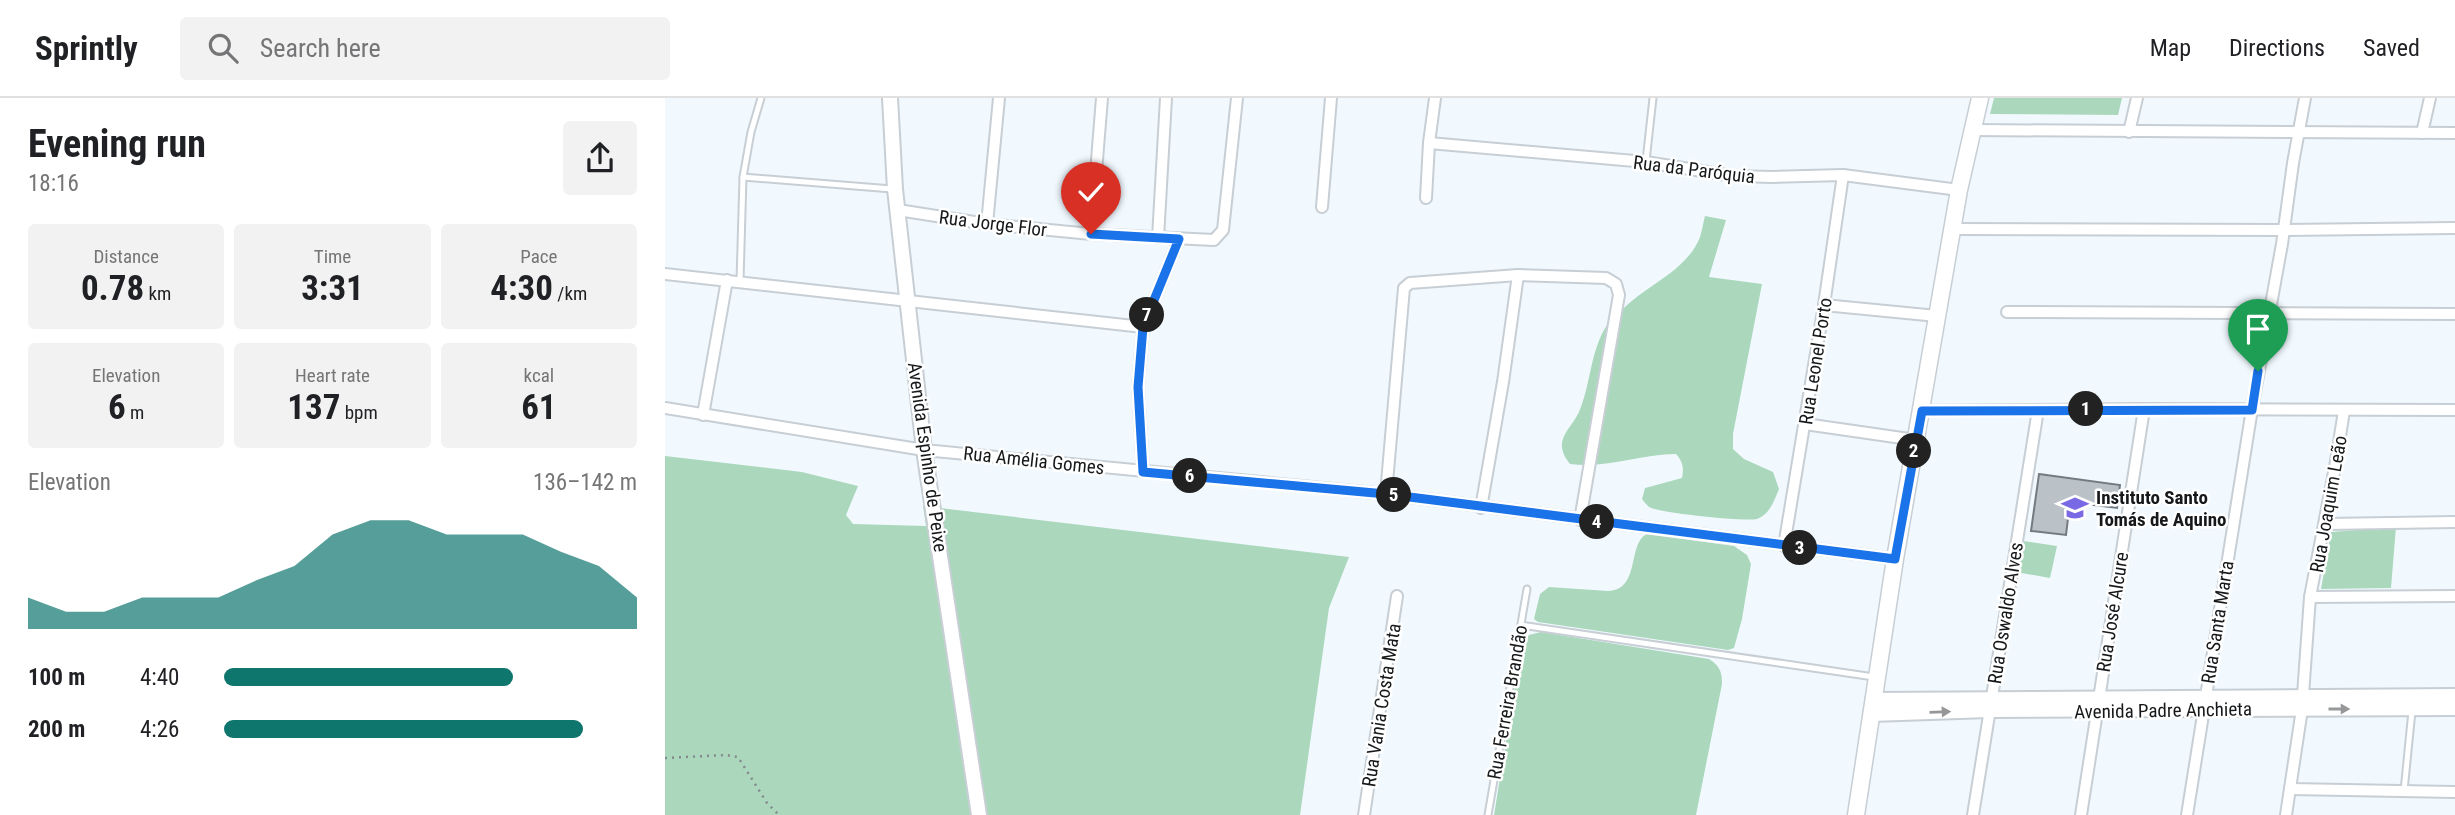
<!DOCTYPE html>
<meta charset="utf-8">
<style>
body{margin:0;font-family:"Roboto Condensed",sans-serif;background:#f2f2f2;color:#202124;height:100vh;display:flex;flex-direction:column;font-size:26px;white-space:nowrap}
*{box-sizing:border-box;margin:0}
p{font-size:23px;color:#757577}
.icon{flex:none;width:38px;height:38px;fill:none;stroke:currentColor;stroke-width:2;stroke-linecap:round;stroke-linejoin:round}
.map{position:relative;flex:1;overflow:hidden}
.side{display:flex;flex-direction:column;background:#fff;width:665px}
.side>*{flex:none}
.pin{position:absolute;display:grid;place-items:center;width:60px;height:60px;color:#fff;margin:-72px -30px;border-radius:50% 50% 50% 0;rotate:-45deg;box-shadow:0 0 7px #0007}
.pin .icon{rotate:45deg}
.km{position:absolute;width:35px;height:35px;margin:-18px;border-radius:50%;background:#222;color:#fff;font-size:19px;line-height:35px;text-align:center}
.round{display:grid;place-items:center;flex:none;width:74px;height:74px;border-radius:7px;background:#f2f2f2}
.summary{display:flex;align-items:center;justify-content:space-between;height:119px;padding:0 28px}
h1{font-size:38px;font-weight:700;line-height:52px}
.stats{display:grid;grid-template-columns:repeat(3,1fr);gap:10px;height:119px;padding:7px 28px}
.stats div{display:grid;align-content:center;border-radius:7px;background:#f2f2f2;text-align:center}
.stats b{font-size:35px;font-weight:700}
.stats small{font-size:19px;font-weight:400}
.stats p{font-size:19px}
.chart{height:196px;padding:14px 28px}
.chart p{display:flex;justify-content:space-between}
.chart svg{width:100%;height:126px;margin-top:7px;fill:#0f766e;opacity:.7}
ul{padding:0 28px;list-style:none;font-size:23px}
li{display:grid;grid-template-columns:112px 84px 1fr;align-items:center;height:52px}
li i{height:18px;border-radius:9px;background:#0f766e}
header{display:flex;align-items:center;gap:42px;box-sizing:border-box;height:98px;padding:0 35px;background:#fff;border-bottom:2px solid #e0e0e0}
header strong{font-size:33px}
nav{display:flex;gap:38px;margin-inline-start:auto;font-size:24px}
.search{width:490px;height:63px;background:#f2f2f2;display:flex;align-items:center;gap:18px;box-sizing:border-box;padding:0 24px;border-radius:7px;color:#757577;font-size:26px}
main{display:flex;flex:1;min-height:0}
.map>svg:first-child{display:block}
</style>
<header>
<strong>Sprintly</strong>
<div class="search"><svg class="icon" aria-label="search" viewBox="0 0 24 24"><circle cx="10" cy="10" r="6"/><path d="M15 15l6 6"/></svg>Search here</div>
<nav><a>Map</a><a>Directions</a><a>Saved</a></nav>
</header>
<main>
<section class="side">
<div class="summary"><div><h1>Evening run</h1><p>18:16</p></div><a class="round"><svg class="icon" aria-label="share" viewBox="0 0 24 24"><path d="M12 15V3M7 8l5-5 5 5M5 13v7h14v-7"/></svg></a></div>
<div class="stats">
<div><p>Distance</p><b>0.78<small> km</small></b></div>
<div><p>Time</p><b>3:31</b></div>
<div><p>Pace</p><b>4:30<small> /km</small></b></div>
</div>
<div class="stats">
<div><p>Elevation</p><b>6<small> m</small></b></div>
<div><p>Heart rate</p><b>137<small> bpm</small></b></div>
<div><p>kcal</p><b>61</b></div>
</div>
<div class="chart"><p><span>Elevation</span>136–142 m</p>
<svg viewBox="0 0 160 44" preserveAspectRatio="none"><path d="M0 44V33L10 38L20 38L30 33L40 33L50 33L60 27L70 22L80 11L90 6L100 6L110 11L120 11L130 11L140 17L150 22L160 33V44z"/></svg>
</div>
<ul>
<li><b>100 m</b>4:40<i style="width:70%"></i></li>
<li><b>200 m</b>4:26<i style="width:87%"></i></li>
</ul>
</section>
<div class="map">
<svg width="1790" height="717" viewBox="0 0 1790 717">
<rect width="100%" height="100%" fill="#f1f9ff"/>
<g fill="#abd8bc">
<path d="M1329 0H1457L1453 17 1325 16Z"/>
<path d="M1040 118 1061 122 1044 179 1097 186 1068 336V351L1079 361 1108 374 1114 391C1109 403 1105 416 1092 421 1082 424 994 415 984 409 982 407 979 404 977 401L980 390 1017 380C1019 370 1018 364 1011 356 976 356 941 371 905 366 886 342 905 333 914 314 926 286 925 253 942 227 945 221 952 216 957 212 981 187 1022 173 1035 139 1037 133 1038 125 1040 118Z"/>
<path d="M0 358 137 374 193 388 181 417 188 426 261 428 258 408 684 459 664 510 635 717H0Z"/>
<path d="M1731 429 1726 490 1656 491 1666 434Z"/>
<path d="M982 436 1069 448 1082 457 1086 466 1077 521 1069 550 1063 552 873 524 869 521 875 496 884 489 943 493C976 492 962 445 982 436Z"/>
<path d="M1358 443 1392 448 1385 480 1351 474Z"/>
<path d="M876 534 1044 561C1055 568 1057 574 1057 586L1031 717H829L857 544 864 537Z"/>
</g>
<path fill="#bac1c7" stroke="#747b80" stroke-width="2" d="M1374 376 1455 387 1452 410 1405 404 1401 437 1366 433Z"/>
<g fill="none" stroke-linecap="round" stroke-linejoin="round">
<g stroke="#c7ced4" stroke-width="9">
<g id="lane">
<path d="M981 63 988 0"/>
<path d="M78 79 227 91"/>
<path d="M75 183 78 79 86 34 96 0"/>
<path d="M856 527 1209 579"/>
<path d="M1739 693 1747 613"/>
<path d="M823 717 862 491"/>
</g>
</g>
<g stroke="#c7ced4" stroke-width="14">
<g id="street">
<path d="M1307 32 1790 35"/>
<path d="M1464 34 1472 0"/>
<path d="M1757 35 1765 0"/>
<path d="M764 45 981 64 1068 78 1108 79 1178 77 1294 92"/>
<path d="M761 100 764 45 770 0"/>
<path d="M657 109 666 0"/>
<path d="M233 112 322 126 426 136 549 142 558 132 572 0"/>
<path d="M322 126 334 0"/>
<path d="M1288 131 1619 132 1790 130"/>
<path d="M426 136 437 0"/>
<path d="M493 140 501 0"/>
<path d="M0 176 478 229 514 141"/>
<path d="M1159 207 1272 218"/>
<path d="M1342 214 1790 216"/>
<path d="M478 229 473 289 478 374"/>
<path d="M0 310 259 352 721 396 1230 461"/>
<path d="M1257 313 1479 311 1790 312"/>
<path d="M38 317 62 182"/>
<path d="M1140 326 1251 342"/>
<path d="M721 396 739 190 745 185 853 177 941 180 951 186 954 197 915 422"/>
<path d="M816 410 838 284 853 177"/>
<path d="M1660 426 1790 424"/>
<path d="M1119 448 1159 207 1178 77"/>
<path d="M1645 499 1790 498"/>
<path d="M1625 691 1790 694"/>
<path d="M699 717 732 498"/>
<path d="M1308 717 1373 312"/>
<path d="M1416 717 1479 311"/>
<path d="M1522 717 1587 311 1617 146 1628 65 1640 0"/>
<path d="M1621 717 1637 611 1645 499 1670 369 1679 313"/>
</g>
</g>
<g stroke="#c7ced4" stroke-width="18">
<g id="secondary">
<path d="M225 0 230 91 259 352 314 717"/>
<path d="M1208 602 1790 598"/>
<path d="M1206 616 1324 612 1790 610"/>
</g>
</g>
<g stroke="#c7ced4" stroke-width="19">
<path id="primary" d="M1191 717 1230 461 1294 92 1315 0"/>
</g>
<path stroke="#84898d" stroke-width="2.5" stroke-dasharray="2 5" stroke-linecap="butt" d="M0 660 61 657 73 659 102 705 114 717"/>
<use href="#lane" stroke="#fff" stroke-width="5"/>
<use href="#street" stroke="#fff" stroke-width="10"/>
<use href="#secondary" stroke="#fff" stroke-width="14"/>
<use href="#primary" stroke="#fff" stroke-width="16"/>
</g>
<defs><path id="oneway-solid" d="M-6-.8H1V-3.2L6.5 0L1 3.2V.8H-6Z" transform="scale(1.75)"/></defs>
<g fill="#969798">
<use href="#oneway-solid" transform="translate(1674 611)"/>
<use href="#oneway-solid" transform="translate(1275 614) rotate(-2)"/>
</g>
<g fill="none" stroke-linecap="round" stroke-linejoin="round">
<g stroke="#fff" stroke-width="14">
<path id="route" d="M426 136 514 141 478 229 473 289 478 374 721 396 1230 461 1257 313 1587 312 1593 273"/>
</g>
<use href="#route" stroke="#1a73e8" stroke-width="9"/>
</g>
<defs>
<g id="school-bare" transform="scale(2.1)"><path d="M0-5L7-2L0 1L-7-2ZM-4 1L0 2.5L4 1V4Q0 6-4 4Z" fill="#7a69e4" stroke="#fff" stroke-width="2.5" paint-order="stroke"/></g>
</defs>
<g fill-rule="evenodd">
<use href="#school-bare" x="1410" y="410"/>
</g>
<g text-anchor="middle" stroke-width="5" stroke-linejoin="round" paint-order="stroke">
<g font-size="19" fill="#16181a" stroke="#fff">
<text transform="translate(1029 71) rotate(7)" y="7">Rua da Paróquia</text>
<text transform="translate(328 125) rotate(7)" y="7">Rua Jorge Flor</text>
<text transform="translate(1150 263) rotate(-81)" y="7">Rua Leonel Porto</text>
<text transform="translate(263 359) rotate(82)" y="7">Avenida Espinho de Peixe</text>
<text transform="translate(369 362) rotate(6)" y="7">Rua Amélia Gomes</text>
<text transform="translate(1663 406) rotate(-80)" y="7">Rua Joaquim Leão</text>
<text transform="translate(1447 514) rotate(-81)" y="7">Rua José Alcure</text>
<text transform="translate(1340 515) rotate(-81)" y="7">Rua Oswaldo Alves</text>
<text transform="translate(1552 524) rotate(-81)" y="7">Rua Santa Marta</text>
<text transform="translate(842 604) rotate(-80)" y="7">Rua Ferreira Brandão</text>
<text transform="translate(716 607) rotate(-81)" y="7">Rua Vania Costa Mata</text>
<text transform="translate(1498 612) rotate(-1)" y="7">Avenida Padre Anchieta</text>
</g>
<g font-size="19" font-weight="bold" fill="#16181a" stroke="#fff" text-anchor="start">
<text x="1431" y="406">Instituto Santo<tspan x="1431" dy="22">Tomás de Aquino</tspan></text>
</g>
</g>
</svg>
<div class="pin" style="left:1593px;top:273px;background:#1e9e55"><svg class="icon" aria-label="arrive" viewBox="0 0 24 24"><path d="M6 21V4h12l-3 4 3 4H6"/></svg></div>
<div class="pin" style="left:426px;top:136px;background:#d93025"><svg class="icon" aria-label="check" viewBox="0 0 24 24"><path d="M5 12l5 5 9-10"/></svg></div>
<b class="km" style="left:1421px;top:311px">1</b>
<b class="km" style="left:1249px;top:353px">2</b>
<b class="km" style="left:1135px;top:450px">3</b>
<b class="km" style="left:932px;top:424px">4</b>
<b class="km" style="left:729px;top:397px">5</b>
<b class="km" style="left:525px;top:378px">6</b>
<b class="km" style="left:482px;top:217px">7</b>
</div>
</main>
